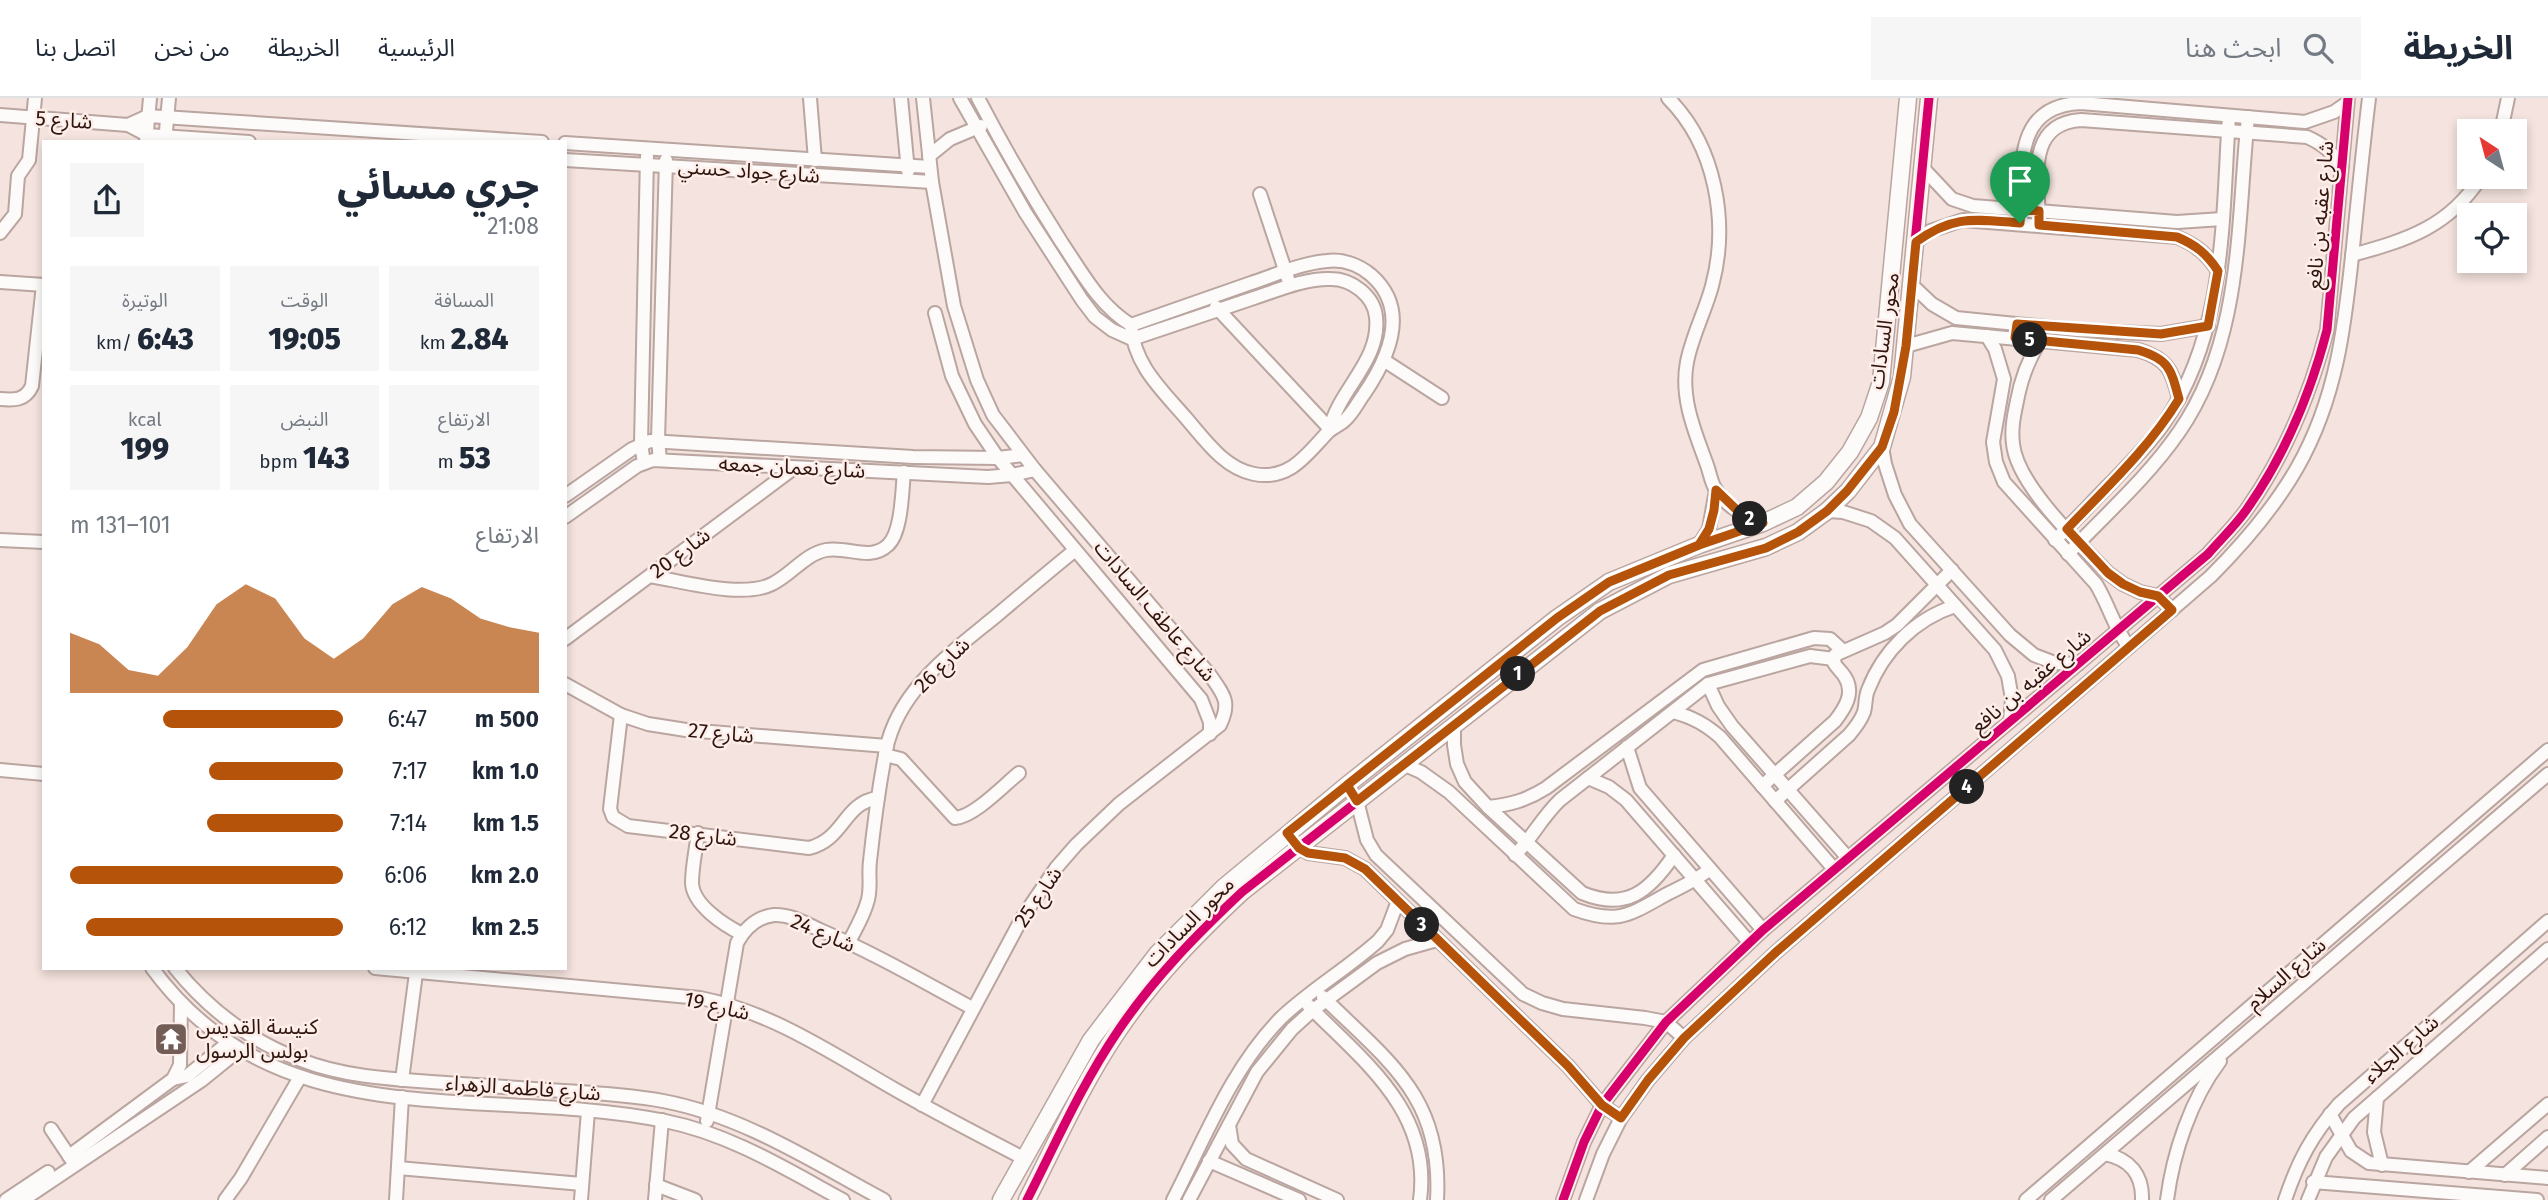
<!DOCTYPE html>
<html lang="ar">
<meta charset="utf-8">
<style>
body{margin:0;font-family:"Fira Sans","Noto Sans Arabic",sans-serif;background:#f6f6f7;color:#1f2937;direction:rtl;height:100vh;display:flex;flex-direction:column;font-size:26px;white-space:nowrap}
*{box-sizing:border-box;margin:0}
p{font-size:23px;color:#747a83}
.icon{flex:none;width:38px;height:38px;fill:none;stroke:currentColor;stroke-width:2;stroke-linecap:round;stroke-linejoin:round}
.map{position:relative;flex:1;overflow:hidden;direction:ltr}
.drawer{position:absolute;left:42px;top:42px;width:525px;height:830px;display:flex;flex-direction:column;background:#fff;border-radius:0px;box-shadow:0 4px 10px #0003;direction:rtl}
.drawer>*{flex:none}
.needle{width:46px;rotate:324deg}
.buttons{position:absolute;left:2457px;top:21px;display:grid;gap:14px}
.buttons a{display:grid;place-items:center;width:70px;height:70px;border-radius:0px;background:#fff;box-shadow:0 4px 10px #0003;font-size:35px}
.pin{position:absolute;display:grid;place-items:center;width:60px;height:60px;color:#fff;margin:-72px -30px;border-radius:50% 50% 50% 0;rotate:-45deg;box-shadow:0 0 7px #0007}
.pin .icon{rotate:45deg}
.km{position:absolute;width:35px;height:35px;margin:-18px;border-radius:50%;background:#222;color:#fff;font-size:19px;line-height:35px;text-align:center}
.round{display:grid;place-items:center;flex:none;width:74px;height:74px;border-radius:0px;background:#f6f6f7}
.summary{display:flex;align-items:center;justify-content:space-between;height:119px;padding:0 28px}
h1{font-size:38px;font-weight:800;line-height:52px}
.stats{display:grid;grid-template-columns:repeat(3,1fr);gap:10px;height:119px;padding:7px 28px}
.stats div{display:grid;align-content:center;border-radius:0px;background:#f6f6f7;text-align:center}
.stats b{font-size:30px;font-weight:800}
.stats small{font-size:19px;font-weight:400}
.stats p{font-size:19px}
.chart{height:196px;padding:14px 28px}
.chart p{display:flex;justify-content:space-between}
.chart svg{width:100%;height:126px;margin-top:7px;fill:#b45309;opacity:.7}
ul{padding:0 28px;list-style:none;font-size:23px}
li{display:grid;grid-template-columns:112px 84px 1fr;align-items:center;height:52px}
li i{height:18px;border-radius:9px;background:#b45309}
header{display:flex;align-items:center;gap:42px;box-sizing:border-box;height:98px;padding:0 35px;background:#fff;border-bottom:2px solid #e0e1e3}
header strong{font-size:33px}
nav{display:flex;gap:38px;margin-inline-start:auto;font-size:24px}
.search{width:490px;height:63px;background:#f6f6f7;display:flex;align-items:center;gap:18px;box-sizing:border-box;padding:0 24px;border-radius:0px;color:#747a83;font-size:26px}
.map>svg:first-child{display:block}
</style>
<header>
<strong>الخريطة</strong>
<div class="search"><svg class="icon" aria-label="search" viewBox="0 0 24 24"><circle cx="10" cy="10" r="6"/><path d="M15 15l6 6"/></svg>ابحث هنا</div>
<nav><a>الرئيسية</a><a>الخريطة</a><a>من نحن</a><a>اتصل بنا</a></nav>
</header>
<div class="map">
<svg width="2548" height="1102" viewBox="0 0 2548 1102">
<rect width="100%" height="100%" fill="#f4e3de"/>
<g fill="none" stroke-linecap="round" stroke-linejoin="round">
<g stroke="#baa5a0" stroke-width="16">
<g id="street">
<path d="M810 0 815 62"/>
<path d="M901 0 908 73"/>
<path d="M960 0 1025 114 1082 202 1095 219 1112 232 1132 241C1173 227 1213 214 1254 200 1278 192 1306 180 1331 181 1352 181 1374 198 1376 219 1381 263 1338 292 1330 331"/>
<path d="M978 0C1004 50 1032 98 1062 145 1083 176 1099 207 1131 227 1171 213 1211 199 1251 185 1275 177 1302 165 1327 163 1343 161 1359 167 1371 177 1411 212 1388 261 1364 296 1358 304 1353 315 1345 322 1340 327 1333 329 1328 334 1307 356 1290 383 1254 376 1224 370 1205 342 1186 320 1161 291 1134 267 1131 227"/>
<path d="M1668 0C1716 48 1729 125 1712 188 1705 214 1692 238 1687 264 1680 300 1695 334 1707 367 1710 375 1711 385 1716 392 1726 408 1746 420 1763 425"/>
<path d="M0 17 128 27 147 37 249 44"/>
<path d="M128 27 148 18 542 44"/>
<path d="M2501 33 2508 0"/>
<path d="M146 44 150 0"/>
<path d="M165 44 169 0"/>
<path d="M565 45 930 69"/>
<path d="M929 58 950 41 981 28"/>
<path d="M565 62 932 84"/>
<path d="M1922 69 1952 101 1973 108 2177 124 2222 121"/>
<path d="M1260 96 1288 181"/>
<path d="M2020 125C2023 73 2011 8 2081 5L2305 24 2334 14 2347 5"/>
<path d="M2039 127C2039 85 2024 26 2081 22L2307 39C2323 46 2332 54 2342 68"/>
<path d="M0 135 15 116 18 78 29 62 35 0"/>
<path d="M1916 144 1930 133 1963 122 2177 139C2196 147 2207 156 2218 173"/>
<path d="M2352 157C2407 142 2449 129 2481 79"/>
<path d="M0 184 44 187"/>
<path d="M1912 187 1932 206 1956 220 2077 232 2161 236 2208 228"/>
<path d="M1216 209 1330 331"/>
<path d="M935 215 952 278 975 326 998 360 1201 601 1210 624V636"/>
<path d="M1987 238 1995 251 2004 281 1993 344 1996 364 2004 384 2096 486C2109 507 2114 530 2129 549"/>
<path d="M2040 243C2028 262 2021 281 2017 303 2014 317 2011 331 2013 346 2017 387 2079 445 2108 475L2123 486 2140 494 2158 498 2172 512"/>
<path d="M1906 248 1952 235 2138 252C2168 261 2172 272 2179 301"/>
<path d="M1385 263 1442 300"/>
<path d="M0 301C14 302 25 303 32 288L43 187"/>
<path d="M1882 349 1885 366 1895 397 1910 426 2010 537 2034 557 2055 565 2078 566"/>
<path d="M660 362 658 342 666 62"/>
<path d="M644 365 641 346 647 58"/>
<path d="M565 398 632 351 650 343 913 359 998 360 1023 357"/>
<path d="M1827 413 1843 414 1871 423 1895 440 1995 552 2008 578 2012 601 2010 623"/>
<path d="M565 419 637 368 653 362 988 379 1012 377 1035 372"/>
<path d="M0 442 44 444"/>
<path d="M2055 442C2074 424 2092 404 2111 385 2129 366 2149 347 2164 325 2226 235 2222 123 2229 18"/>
<path d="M1699 447 1709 431 1716 392"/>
<path d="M2068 456C2105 417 2148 379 2179 334 2243 242 2237 125 2248 19"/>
<path d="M650 478C682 483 742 501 772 486 791 477 805 456 826 452 848 448 870 464 888 447 902 434 902 393 904 374"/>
<path d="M565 541 794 370"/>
<path d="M565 586 621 617 648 626 686 632 887 648"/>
<path d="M1708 586 1718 608 1732 628 1848 760"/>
<path d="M1673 614C1692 619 1705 626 1720 639L1834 771"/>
<path d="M621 617 610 711 613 719 628 728 809 750C845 741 843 705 878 700"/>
<path d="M1454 628V647L1457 666 1465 684 1488 709 1582 795C1626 813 1649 794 1674 757"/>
<path d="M1627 649 1640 690 1763 832"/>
<path d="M885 657 901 661 955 720C974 719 1004 687 1019 675"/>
<path d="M1405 667 1421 674 1449 694 1574 811C1618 827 1629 817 1667 796 1683 788 1697 782 1710 771"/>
<path d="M0 672 44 676"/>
<path d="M1588 680 1609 689 1626 702 1749 844"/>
<path d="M1347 687 1357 703 1367 742 1376 757 1523 896 1542 905 1563 911 1645 920 1666 924 1684 940"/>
<path d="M1762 688 1835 623C1845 610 1855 595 1845 579 1842 574 1837 570 1834 565L1835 557 1885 535 1897 527 1952 472"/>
<path d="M1775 703 1849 637C1855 630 1861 622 1864 614 1866 607 1865 599 1868 592 1883 553 1915 521 1955 508"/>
<path d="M1488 709C1510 707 1527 702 1546 690L1703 572 1814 540 1830 541 1842 552"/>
<path d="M698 735C696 751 692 769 692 785 693 807 724 827 742 836"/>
<path d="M1294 744 1308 755 1345 760 1365 771 1568 968 1602 1007 1621 1020"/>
<path d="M1515 757C1532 740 1542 719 1560 702L1708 586 1810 558 1834 561"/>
<path d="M849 844C855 832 863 819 867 805 872 792 868 777 870 763 874 726 879 688 886 652 898 592 952 554 996 518 1022 496 1048 474 1074 453"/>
<path d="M152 870C280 1044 482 986 665 1023 730 1036 786 1071 843 1102"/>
<path d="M175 870C209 912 250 943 301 962 341 978 388 981 431 984 475 987 519 990 563 993 596 995 630 997 663 1003 743 1018 813 1064 884 1102"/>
<path d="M375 870 700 900C772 914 833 956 896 992 938 1016 981 1038 1023 1060"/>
<path d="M1323 899C1389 964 1443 999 1437 1102"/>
<path d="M1308 907C1363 963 1432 1013 1420 1102"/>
<path d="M173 981 187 978 228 945"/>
<path d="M402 982 416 875"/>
<path d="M2377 1000 2374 1034 2382 1067"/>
<path d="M922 1007 1022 820 1056 770 1076 747 1119 706 1220 627C1231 604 1224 597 1210 577L1035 372 993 317 977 282 954 208 932 84 923 0"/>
<path d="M2330 1016 2351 1053 2369 1065 2548 1080"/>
<path d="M707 1023 737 845C745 830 757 819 774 817 790 816 805 825 820 832 872 854 922 883 972 910"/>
<path d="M1229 1027 1232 1046 1246 1061 1337 1102"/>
<path d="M51 1031 73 1064"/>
<path d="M2105 1056C2130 1061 2143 1077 2142 1102"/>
<path d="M69 1058 173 981 180 967 181 906"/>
<path d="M1209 1063 1299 1102"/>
<path d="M398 1070 582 1086"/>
<path d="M2469 1074 2548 1006"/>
<path d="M2505 1077 2548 1039"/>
<path d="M2313 1084 2537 1102"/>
<path d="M656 1087 695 1102"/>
<path d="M6 1102 48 1074"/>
<path d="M23 1102 202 982 239 952"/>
<path d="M225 1102 241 1080 300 979"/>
<path d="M396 1102 402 999"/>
<path d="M581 1102 588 1013"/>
<path d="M655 1102 662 1022"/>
<path d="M1173 1102C1205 1040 1232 969 1282 919 1312 891 1348 870 1378 843L1387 832 1398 803"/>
<path d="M1189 1102 1257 974 1292 931 1313 912 1377 865 1405 851 1437 842"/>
<path d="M1563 1102 1584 1044 1602 1007 1666 924 1763 832 2208 456C2221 441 2236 427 2247 411 2284 358 2311 294 2327 232L2348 0"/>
<path d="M1586 1102 1603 1056 1621 1020 1648 982 1684 940 1775 855 2211 478C2244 445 2274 410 2297 370 2337 300 2345 227 2353 149 2358 99 2363 50 2369 0"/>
<path d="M2026 1102 2548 652"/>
<path d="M2051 1102 2548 676"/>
<path d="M2167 1102C2173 1055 2191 1001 2220 963"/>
<path d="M2285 1102C2298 1063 2312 1037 2339 1006L2548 823"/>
<path d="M2308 1102 2326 1059 2354 1020 2548 851"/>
</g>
</g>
<g stroke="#baa5a0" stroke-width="19">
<g id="secondary">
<path d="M1001 1102 1091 942 1157 856 1224 789 1347 687 1557 520 1609 484 1699 447 1763 425 1797 409 1826 384 1850 354 1869 320 1881 284 1908 0"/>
<path d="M1027 1102C1056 1045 1082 986 1118 933 1153 881 1196 837 1242 794L1600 513 1669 477 1766 449 1798 434 1827 413 1848 393 1882 349 1902 279 1929 0"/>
</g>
</g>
<use href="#street" stroke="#fdfbfa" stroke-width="12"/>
<use href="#secondary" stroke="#fdfbfa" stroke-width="16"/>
<g stroke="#feeeea" stroke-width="13">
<g id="cycleway">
<path d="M1027 1102C1056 1045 1082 986 1118 933 1153 881 1196 837 1242 794L1600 513 1669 477 1766 449 1798 434 1827 413 1848 393 1882 349 1902 279 1929 0"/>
<path d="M1563 1102 1584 1044 1602 1007 1666 924 1763 832 2208 456C2221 441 2236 427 2247 411 2284 358 2311 294 2327 232L2348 0"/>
</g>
</g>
<use href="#cycleway" stroke="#d6006c" stroke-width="9"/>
</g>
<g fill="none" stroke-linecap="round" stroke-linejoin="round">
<g stroke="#fff" stroke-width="14">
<path id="route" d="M2020 125C1976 122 1954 116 1916 144L1906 248 1894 314 1882 349 1847 393 1827 413 1798 434 1766 450 1669 477 1600 513 1357 703 1347 687 1557 520 1609 484 1699 447 1709 431 1714 412 1716 392 1741 416 1763 425 1699 447 1609 484 1557 520 1287 735 1299 750 1308 755 1345 760 1365 771 1568 968 1602 1007 1621 1020 1648 982 1684 940 1775 855 2172 512 2158 498 2140 494 2123 486 2108 475 2067 431C2107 389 2149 350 2179 301 2171 271 2169 261 2138 252L2015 240 2017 226 2161 236 2208 228 2218 173C2207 156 2196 147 2177 139L2039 127V113L2021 111 2020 125"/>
</g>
<use href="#route" stroke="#b45309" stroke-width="9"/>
</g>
<defs>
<g id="temple-square" transform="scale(1.75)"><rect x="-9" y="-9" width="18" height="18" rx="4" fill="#755d57" stroke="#feeeea"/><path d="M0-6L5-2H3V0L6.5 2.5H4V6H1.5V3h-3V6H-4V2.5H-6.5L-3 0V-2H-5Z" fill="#fff"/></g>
</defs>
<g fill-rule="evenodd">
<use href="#temple-square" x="171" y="941"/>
</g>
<g text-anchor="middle" stroke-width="5" stroke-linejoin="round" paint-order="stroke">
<g font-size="21" fill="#30150f" stroke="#feeeea">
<text transform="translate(64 22) rotate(4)" y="7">شارع 5</text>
<text transform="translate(749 73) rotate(4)" y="7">شارع جواد حسني</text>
<text transform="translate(2320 117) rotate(-85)" y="7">شارع عقبه بن نافع</text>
<text transform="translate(1884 233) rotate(-82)" y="7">محور السادات</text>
<text transform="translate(792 369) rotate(3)" y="7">شارع نعمان جمعه</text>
<text transform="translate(680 455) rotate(-37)" y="7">شارع 20</text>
<text transform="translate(1155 513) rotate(50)" y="7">شارع عاطف السادات</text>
<text transform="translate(942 567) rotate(-45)" y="7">شارع 26</text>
<text transform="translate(2031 583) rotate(-40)" y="7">شارع عقبه بن نافع</text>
<text transform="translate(721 635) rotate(5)" y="7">شارع 27</text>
<text transform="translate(703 737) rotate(7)" y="7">شارع 28</text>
<text transform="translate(1038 799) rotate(-56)" y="7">شارع 25</text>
<text transform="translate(1189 824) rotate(-45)" y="7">محور السادات</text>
<text transform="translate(823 835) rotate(23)" y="7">شارع 24</text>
<text transform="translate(2286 876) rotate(-41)" y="7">شارع السلام</text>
<text transform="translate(717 908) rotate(13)" y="7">شارع 19</text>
<text transform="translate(2401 951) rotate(-41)" y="7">شارع الجلاء</text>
<text transform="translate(523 990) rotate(4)" y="7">شارع فاطمه الزهراء</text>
</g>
<g font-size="21" fill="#30150f" stroke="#feeeea" text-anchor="start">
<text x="196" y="936">كنيسة القديس<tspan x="196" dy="24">بولس الرسول</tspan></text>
</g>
</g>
</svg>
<div class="buttons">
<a><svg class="needle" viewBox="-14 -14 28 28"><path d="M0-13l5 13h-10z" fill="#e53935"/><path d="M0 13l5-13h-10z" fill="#747a83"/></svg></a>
<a><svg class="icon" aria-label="locate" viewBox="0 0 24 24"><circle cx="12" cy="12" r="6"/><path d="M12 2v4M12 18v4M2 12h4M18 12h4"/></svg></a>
</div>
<div class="pin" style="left:2020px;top:125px;background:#1e9e55"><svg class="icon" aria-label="arrive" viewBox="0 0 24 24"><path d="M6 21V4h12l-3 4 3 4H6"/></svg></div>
<b class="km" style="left:1518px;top:576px">1</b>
<b class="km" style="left:1750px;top:421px">2</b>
<b class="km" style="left:1422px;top:827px">3</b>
<b class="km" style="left:1967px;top:689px">4</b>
<b class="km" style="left:2030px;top:242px">5</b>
<section class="drawer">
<div class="summary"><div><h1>جري مسائي</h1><p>21:08</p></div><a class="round"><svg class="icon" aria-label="share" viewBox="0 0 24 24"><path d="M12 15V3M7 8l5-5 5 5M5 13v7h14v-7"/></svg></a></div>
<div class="stats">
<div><p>المسافة</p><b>2.84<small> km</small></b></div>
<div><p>الوقت</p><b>19:05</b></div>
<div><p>الوتيرة</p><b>6:43<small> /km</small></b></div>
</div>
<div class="stats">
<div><p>الارتفاع</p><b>53<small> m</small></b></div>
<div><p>النبض</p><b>143<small> bpm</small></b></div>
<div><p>kcal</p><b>199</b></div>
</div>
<div class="chart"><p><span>الارتفاع</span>101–131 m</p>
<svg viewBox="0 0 160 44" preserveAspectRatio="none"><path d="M0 44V23L10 27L20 36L30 38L40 28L50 13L60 6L70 11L80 25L90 32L100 25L110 13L120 7L130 11L140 18L150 21L160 23V44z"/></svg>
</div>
<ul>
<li><b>500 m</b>6:47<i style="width:66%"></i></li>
<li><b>1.0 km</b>7:17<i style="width:49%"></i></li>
<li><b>1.5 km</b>7:14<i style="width:50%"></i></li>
<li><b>2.0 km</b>6:06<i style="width:100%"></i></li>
<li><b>2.5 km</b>6:12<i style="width:94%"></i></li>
</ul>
</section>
</div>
